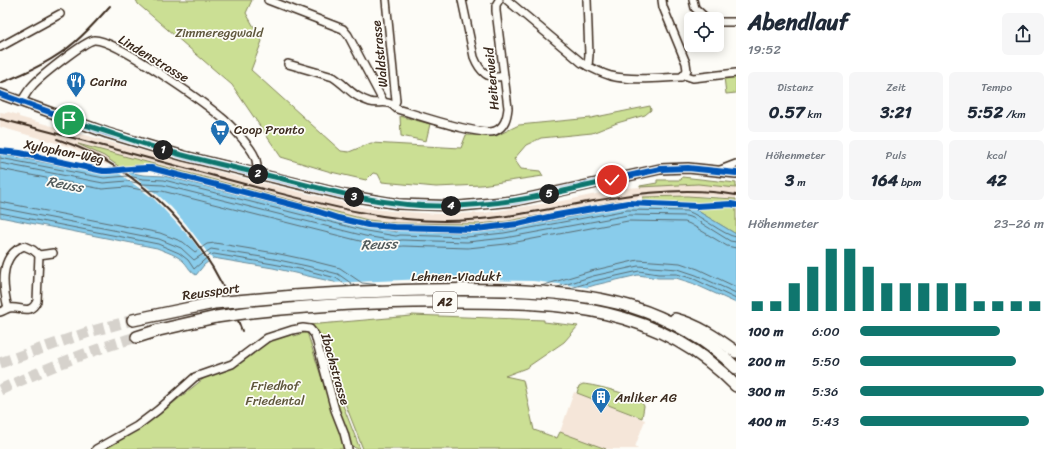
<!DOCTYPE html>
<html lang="de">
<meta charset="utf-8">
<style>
body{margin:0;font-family:Sriracha,sans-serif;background:#f6f6f7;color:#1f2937;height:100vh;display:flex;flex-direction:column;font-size:15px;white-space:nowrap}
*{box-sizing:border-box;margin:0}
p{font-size:13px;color:#747a83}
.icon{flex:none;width:22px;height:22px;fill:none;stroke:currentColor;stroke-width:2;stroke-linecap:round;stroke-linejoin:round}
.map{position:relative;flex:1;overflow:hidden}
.drawer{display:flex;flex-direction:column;background:#fff;width:320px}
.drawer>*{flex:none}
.buttons{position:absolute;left:684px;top:12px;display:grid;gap:8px}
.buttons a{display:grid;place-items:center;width:40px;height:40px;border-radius:6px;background:#fff;box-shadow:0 2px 10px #0003;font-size:20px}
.pin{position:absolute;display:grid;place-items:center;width:34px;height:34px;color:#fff;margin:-17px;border:2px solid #fff;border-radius:50%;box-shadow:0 1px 4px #0007}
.km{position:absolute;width:20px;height:20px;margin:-10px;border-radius:50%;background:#222;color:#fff;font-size:11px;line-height:20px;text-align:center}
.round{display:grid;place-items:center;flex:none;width:42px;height:42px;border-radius:6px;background:#f6f6f7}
.head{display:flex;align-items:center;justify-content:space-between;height:68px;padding:0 12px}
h1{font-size:22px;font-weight:700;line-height:30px}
.metrics{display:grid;grid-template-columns:repeat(3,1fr);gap:6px;height:68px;padding:4px 12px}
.metrics div{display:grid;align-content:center;border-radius:6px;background:#f6f6f7;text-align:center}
.metrics b{font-size:17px;font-weight:700}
.metrics small{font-size:11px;font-weight:400}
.metrics p{font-size:11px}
.chart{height:112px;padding:8px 12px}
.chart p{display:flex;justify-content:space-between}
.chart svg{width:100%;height:72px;margin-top:4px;stroke:#0f766e;stroke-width:6}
ul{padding:0 12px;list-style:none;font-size:13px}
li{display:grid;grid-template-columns:64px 48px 1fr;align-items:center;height:30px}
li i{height:10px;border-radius:5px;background:#0f766e}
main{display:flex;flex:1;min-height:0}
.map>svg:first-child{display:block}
</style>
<main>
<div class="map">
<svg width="736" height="449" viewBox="0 0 736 449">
<rect width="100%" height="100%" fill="#fdfcf7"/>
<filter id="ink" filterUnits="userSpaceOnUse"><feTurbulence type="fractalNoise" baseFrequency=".025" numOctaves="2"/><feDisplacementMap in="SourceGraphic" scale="8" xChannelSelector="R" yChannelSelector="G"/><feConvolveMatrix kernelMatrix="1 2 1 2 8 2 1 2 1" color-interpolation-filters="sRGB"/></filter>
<g filter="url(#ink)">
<g fill="#f5e6d9">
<path d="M0 112 7 113 8 112 19 115V117L239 177 366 208 392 211 440 214 484 213 568 200 624 188 698 184 736 188V199L711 196H687L643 197 638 198 637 201H617L508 221 478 224 455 225 379 222 352 216 80 144 110 160 107 165 70 147 0 127Z"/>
<path d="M574 392 645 420 635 447 638 449H606L560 432Z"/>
</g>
<g fill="#cbdf94" stroke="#838459">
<path d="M136 0H252L246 13 262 41 251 70 341 151 349 152 371 143 461 148 466 135 496 136 519 125 591 118 650 106 651 110 645 115 617 123 592 133 541 138 526 145 514 159 521 169 540 171 543 176 481 185 436 187 382 182 378 174 373 173 366 180 331 172 281 157 232 85 138 4Z"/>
<path d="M736 76V93L726 94 724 77Z"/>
<path d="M400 116 430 124 426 141 401 136Z"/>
<path d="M78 144 352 216 368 220 396 223 478 224 508 221 617 201H625L518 222 485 226 468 228 398 226 375 224 357 220 305 205 151 166 137 165 121 168 104 156Z"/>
<path d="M682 177 736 183V188L698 184 640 187V186L657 183V180H681Z"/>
<path d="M687 196 734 199H736V203L643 202V197Z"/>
<path d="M696 205H730L736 206V234L696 210Z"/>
<path d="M412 315 544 320V322L578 326 564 342 526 368 505 376 523 380 534 430 557 438 560 432 606 449H363L327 357 322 340 308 325 411 316Z"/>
<path d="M307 332 332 411 340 429 345 449H104L157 416 203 379 266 341 293 333 294 336Z"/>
<path d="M326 362 360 449 355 448 353 446 350 449Z"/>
<path d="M583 384C595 385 639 395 644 406L642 418 577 393 579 386Z"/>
</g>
<path fill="#89cceb" stroke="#6a8b99" d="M0 154 104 174 128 172 143 175 164 176 367 227 397 232V230L466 233 504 230 627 206 687 207 696 210 736 234V303L692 283 676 278H658L638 275 595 285 536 303 356 297 334 282 273 268 213 258 204 265 196 275C190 271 189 268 185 263 178 255 166 252 157 248L0 217Z"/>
<g fill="#fdfcf7">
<path d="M124 170 158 195 171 207 186 224 213 260 209 264 193 241 154 199 116 171Z"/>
<path d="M427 279 533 281 593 288 536 305 449 308 356 299 333 284 329 283Z"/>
</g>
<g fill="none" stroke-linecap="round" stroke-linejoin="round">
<g stroke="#5a6b70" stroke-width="1">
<path d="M0 158 104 178 128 176 143 179 164 180 366 231 396 236 400 235 467 237 504 233 627 210 687 211C702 216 723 235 736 237"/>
<path d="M0 163 103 183 127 181 143 184 163 185 365 236 395 241 402 240 467 242 505 238 628 215 686 216 693 218 730 241 736 242"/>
<path d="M0 169 102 189 127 187 142 190 162 191 364 242 395 247 403 246 468 248 506 244 628 221 685 222 690 224 727 246 736 248"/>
<path d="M0 202 160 233 183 242 195 252 207 244 215 243 275 253 308 260 340 268 362 283 381 285"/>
<path d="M0 208 159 239 181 248 194 260 211 249 274 259 307 266 338 274 355 286"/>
<path d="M0 213 158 244 179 253 188 260 194 269 210 255 214 254 273 264 305 270 336 278 347 286"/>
<path d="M541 286 591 271 638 260 680 263 698 269 736 287"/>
<path d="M558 287 593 276 638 266 678 269 696 275 736 293"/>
<path d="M571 288 594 281 639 271 658 274H677L694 279 736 299"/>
</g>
<g stroke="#d6d2cc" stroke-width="11" stroke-dasharray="11 5.5" stroke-linecap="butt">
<path d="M0 363 89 332 133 320"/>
<path d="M0 390C45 369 90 350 137 337"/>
</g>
<g stroke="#3b2a1e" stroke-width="10">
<g id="minor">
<path d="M268 0 343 29 348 35 383 101"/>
<path d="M386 0 396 101 394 106"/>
<path d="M462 0 474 57C480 72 488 80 504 76"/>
<path d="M507 0 582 63C591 68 601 73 611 76 633 81 658 78 681 77L684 75 693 78 736 73"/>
<path d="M587 0 589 55 588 66"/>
<path d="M662 0 663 7 686 63 687 70 684 75"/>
<path d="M693 0 695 8 707 19"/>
<path d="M717 22H736"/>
<path d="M0 47 60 14"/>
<path d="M288 64 333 77C347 86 353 97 370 102 381 105 387 98 397 109 415 114 480 137 495 131 505 127 507 117 508 108L496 11V5L499 0"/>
<path d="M21 102C25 96 28 90 33 85 41 76 85 41 94 40 115 39 202 101 221 117 230 124 247 143 253 153 257 160 258 166 256 173"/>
<path d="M718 171 736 164"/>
<path d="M8 308C2 284 0 255 24 246L33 250 39 255"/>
<path d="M0 312C3 311 6 309 9 308 21 306 30 316 37 301L39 255 53 253"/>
<path d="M96 449 137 426 158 410 195 377 232 364 267 338 292 330 303 328 310 329 315 335 335 410 344 433 348 449"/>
</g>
</g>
<g stroke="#3b2a1e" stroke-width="12">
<path id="major" d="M0 94 107 133 184 156 345 195 398 204 460 206 515 201 660 169 688 168 736 173"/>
</g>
<g stroke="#3b2a1e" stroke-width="14">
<g id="highway">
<path d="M294 296C365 291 435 288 506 290 549 292 592 295 632 307 668 318 710 341 736 368"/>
<path d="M251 312C319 305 388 301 456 302 561 302 658 305 736 386"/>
<path d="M675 319C698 325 717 338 736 352"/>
<path d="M133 320 214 303"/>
<path d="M137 337 159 330 216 317"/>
</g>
</g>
<use href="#minor" stroke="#fdfcf7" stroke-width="7"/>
<use href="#major" stroke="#fdfcf7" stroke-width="9"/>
<use href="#highway" stroke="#fdfcf7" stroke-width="11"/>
<g stroke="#3b2a1e" stroke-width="2">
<path d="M0 83C27 73 54 60 75 42 88 31 99 18 110 6"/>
<path d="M0 119C88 141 175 166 263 189 322 204 382 221 444 221 542 221 638 178 736 195"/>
<path d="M57 139C146 169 212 243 242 331"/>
</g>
<g stroke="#3b2a1e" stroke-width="14" stroke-linecap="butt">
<g id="highway-bridge">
<path d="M214 303 294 296"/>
<path d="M216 317 251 312"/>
</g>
</g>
<use href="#highway-bridge" stroke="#fdfcf7" stroke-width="11"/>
<g stroke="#fdfcf7" stroke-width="8">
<g id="cycleway">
<path d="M0 94 107 133 184 156 345 195 398 204 460 206 515 201 660 169 688 168 736 173"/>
<path d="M0 151 20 153 103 171C119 171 134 167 151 168L313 210 338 218 368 225 394 227 476 229 518 224 557 215 628 203 697 206 731 204 736 205"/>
</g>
</g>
<use href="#cycleway" stroke="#0057b8" stroke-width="6"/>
</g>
</g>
<g fill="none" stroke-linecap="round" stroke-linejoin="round" filter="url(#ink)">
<g stroke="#fff" stroke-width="8">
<path id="route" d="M69 120C101 129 132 141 164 150 202 161 241 169 279 178 334 192 388 207 445 206 502 206 557 193 612 180"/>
</g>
<use href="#route" stroke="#0f766e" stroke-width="5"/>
</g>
<defs>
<g id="restaurant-pin" transform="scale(1)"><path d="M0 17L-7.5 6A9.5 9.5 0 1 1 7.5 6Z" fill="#1f6fb2" stroke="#fdfcf7"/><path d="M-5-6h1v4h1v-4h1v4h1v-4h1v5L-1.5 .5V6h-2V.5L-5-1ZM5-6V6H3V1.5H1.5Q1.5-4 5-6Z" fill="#fff"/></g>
<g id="supermarket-pin" transform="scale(1)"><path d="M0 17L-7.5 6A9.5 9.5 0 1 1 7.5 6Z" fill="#1f6fb2" stroke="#fdfcf7"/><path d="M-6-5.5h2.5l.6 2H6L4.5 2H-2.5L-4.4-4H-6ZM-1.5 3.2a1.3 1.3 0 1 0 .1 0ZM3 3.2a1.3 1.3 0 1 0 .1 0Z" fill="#fff"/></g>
<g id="building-pin" transform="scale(1)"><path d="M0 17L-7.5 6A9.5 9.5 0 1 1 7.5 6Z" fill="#1f6fb2" stroke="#fdfcf7"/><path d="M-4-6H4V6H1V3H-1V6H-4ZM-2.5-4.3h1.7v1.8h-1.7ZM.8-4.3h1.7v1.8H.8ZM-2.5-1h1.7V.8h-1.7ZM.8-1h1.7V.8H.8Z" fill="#fff"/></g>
</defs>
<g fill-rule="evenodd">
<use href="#restaurant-pin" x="76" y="81"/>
<use href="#supermarket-pin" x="220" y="129"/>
<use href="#building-pin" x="601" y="397"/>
</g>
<g text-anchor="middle" stroke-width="3.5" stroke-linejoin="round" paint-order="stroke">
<rect fill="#fdfcf7" stroke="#75695f" stroke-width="1" x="433" y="292" width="24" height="20" rx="3"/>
<g font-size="12" font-weight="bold" fill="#3b2a1e">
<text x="445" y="306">A2</text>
</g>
<g font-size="13" fill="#5f573c" stroke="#fdfcf7">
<text x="219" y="37">Zimmereggwald</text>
<text x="275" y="390">Friedhof<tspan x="275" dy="15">Friedental</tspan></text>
</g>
<g font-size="13" fill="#3b2a1e" stroke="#fdfcf7">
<text transform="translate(379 54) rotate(-96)" y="5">Waldstrasse</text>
<text transform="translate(154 58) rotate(31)" y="5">Lindenstrasse</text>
<text transform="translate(491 79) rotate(-95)" y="5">Heiterweid</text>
<text transform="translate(64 151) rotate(11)" y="5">Xylophon-Weg</text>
<text x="456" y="281">Lehnen-Viadukt</text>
<text transform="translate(211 291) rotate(-8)" y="5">Reussport</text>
<text transform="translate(336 369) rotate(74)" y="5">Ibachstrasse</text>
</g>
<g font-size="13" fill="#3b2a1e" stroke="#fdfcf7" text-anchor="start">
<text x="90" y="86">Carina</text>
<text x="234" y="134">Coop Pronto</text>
<text x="615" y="402">Anliker AG</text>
</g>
<g font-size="14" font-style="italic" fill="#525b5c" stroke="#fdfcf7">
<text transform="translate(65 184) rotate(11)" y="5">Reuss</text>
<text transform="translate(379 244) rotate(-2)" y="5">Reuss</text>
</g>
</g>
</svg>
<div class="buttons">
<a><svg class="icon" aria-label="locate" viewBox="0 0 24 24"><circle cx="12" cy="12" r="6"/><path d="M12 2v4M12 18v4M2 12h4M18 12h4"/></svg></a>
</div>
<div class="pin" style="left:69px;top:120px;background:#1e9e55"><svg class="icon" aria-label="arrive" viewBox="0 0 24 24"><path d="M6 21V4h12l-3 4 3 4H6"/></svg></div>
<div class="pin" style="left:612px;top:180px;background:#d93025"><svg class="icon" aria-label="check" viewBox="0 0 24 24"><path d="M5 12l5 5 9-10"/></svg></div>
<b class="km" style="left:163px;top:150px">1</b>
<b class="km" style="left:258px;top:174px">2</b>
<b class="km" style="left:354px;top:197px">3</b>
<b class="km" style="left:451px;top:206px">4</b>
<b class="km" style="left:549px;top:194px">5</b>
</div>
<section class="drawer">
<div class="head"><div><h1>Abendlauf</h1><p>19:52</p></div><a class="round"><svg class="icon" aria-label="share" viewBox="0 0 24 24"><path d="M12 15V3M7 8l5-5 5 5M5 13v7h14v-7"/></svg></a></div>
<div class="metrics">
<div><p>Distanz</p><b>0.57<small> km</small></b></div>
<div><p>Zeit</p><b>3:21</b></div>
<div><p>Tempo</p><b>5:52<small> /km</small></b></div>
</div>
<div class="metrics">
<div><p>Höhenmeter</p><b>3<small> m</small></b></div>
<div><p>Puls</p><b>164<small> bpm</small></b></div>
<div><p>kcal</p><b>42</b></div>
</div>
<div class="chart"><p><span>Höhenmeter</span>23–26 m</p>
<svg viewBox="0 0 160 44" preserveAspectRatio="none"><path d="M5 44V38M15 44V38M25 44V27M35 44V17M45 44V6M55 44V6M65 44V17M75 44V27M85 44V27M95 44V27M105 44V27M115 44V27M125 44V38M135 44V38M145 44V38M155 44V38"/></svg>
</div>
<ul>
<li><b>100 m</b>6:00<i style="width:76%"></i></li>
<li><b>200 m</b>5:50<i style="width:85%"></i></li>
<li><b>300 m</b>5:36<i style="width:100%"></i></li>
<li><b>400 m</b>5:43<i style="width:92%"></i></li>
</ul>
</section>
</main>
